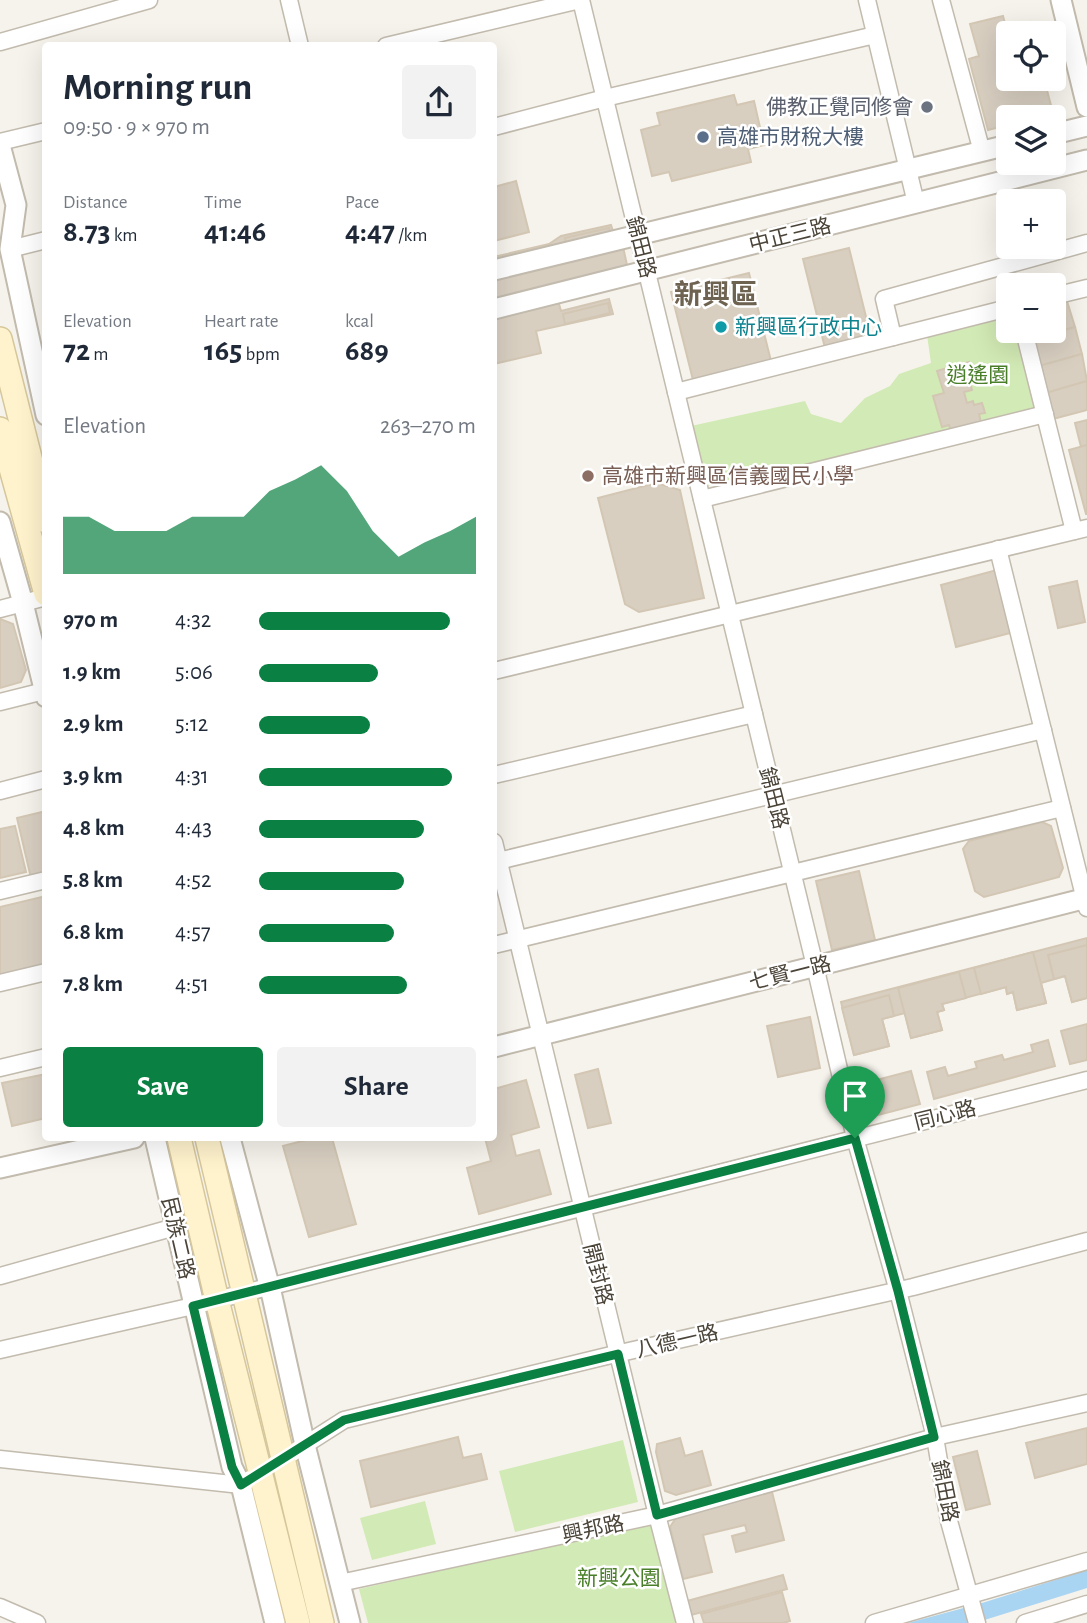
<!DOCTYPE html>
<meta charset="utf-8">
<style>
body{margin:0;font-family:"Alegreya Sans","Noto Sans TC",sans-serif;background:#f2f2f3;color:#1f2937;height:100vh;display:flex;flex-direction:column;font-size:26px;white-space:nowrap}
*{box-sizing:border-box;margin:0}
p{font-size:23px;color:#747a83}
.icon{flex:none;width:38px;height:38px;fill:none;stroke:currentColor;stroke-width:2;stroke-linecap:round;stroke-linejoin:round}
.map{position:relative;flex:1;overflow:hidden}
.side{position:absolute;left:42px;top:42px;width:455px;height:1099px;display:flex;flex-direction:column;background:#fff;border-radius:7px;box-shadow:0 7px 28px #0002}
.side>*{flex:none}
.fabs{position:absolute;left:996px;top:21px;display:grid;gap:14px}
.fabs a{display:grid;place-items:center;width:70px;height:70px;border-radius:7px;background:#fff;box-shadow:0 7px 28px #0002;font-size:35px}
.pin{position:absolute;display:grid;place-items:center;width:60px;height:60px;color:#fff;margin:-72px -30px;border-radius:50% 50% 50% 0;rotate:-45deg;box-shadow:0 0 7px #0007}
.pin .icon{rotate:45deg}
.round{display:grid;place-items:center;flex:none;width:74px;height:74px;border-radius:7px;background:#f2f2f3}
.overview{display:flex;align-items:center;justify-content:space-between;height:119px;padding:0 21px}
h1{font-size:38px;font-weight:700;line-height:52px}
.figures{display:grid;grid-template-columns:repeat(3,1fr);gap:10px;height:119px;padding:7px 21px}
.figures div{display:grid;align-content:center}
.figures b{font-size:30px;font-weight:700}
.figures small{font-size:19px;font-weight:400}
.figures p{font-size:19px}
.chart{height:196px;padding:14px 21px}
.chart p{display:flex;justify-content:space-between}
.chart svg{width:100%;height:126px;margin-top:7px;fill:#0b8043;opacity:.7}
.action{display:flex;gap:14px;margin-top:auto;padding:14px 21px}
.action a{flex:1;height:80px;border-radius:7px;background:#0b8043;color:#fff;font-size:28px;font-weight:700;line-height:80px;text-align:center}
.action a+a{background:#f2f2f3;color:#1f2937}
ul{padding:0 21px;list-style:none;font-size:23px}
li{display:grid;grid-template-columns:112px 84px 1fr;align-items:center;height:52px}
li i{height:18px;border-radius:9px;background:#0b8043}
.map>svg:first-child{display:block}
</style>
<div class="map">
<svg width="1087" height="1623" viewBox="0 0 1087 1623">
<rect width="100%" height="100%" fill="#f6f3ec"/>
<g fill="#d2eab5">
<path d="M1008 318V331H1016L1035 411 717 486 706 485 691 426 805 401 811 414 841 423 865 398 890 386 899 374 931 363 927 335Z"/>
<path d="M623 1440 638 1502 515 1532 499 1471Z"/>
<path d="M425 1501 436 1544 372 1560 360 1518Z"/>
<path d="M653 1523 678 1623H368L359 1589Z"/>
</g>
<path fill="#a9d4f2" d="M1087 1570V1588L975 1623H908L982 1603Z"/>
<g fill="#d8cfc1" stroke="#d3c7b4" stroke-width="2">
<path d="M1003 16 1008 35V79H1044L1053 113 1037 117H1008V125L988 130 969 59 979 56 970 24Z"/>
<path d="M734 95 737 105 754 101 764 145 748 149 751 162 672 181 669 172 652 176 641 130 660 125 657 113Z"/>
<path d="M516 181 529 232 494 241V187Z"/>
<path d="M611 225 615 237 622 242 630 279 557 297 561 311 609 299 613 314 536 331 541 353 494 364V273L502 271 498 256 549 244 561 236Z"/>
<path d="M609 228 612 237 567 248 565 238Z"/>
<path d="M849 248 871 337 825 348 803 259Z"/>
<path d="M749 273 771 361 693 380 671 292Z"/>
<path d="M1067 301 1075 327 1031 339 1029 331H1054V304Z"/>
<path d="M608 303 610 313 565 324 563 314Z"/>
<path d="M1075 327 1082 354 1039 366 1031 339Z"/>
<path d="M1082 354 1087 381 1046 393 1039 366Z"/>
<path d="M969 362 971 371 967 372 972 390 964 392 967 403 973 401 974 405 982 403 985 413 979 414 981 423 951 432 949 425 942 427 933 396 944 393 937 371Z"/>
<path d="M1087 381V410L1053 419 1046 393Z"/>
<path d="M1087 420V445L1081 447 1075 423Z"/>
<path d="M1087 445V514H1086L1069 450Z"/>
<path d="M656 483 680 490 704 598 639 612 625 604 598 498Z"/>
<path d="M997 570 1014 632 956 647 941 585Z"/>
<path d="M1077 581 1085 622 1058 628 1049 587Z"/>
<path d="M0 619 13 624 26 670 21 682 0 688Z"/>
<path d="M46 811V874L31 878 17 818Z"/>
<path d="M1042 822 1051 826 1063 868 1059 877 984 897 975 891 963 849 969 841Z"/>
<path d="M15 826 26 872 0 878V829Z"/>
<path d="M859 871 875 940 832 950 816 881Z"/>
<path d="M46 896V964L0 975V907Z"/>
<path d="M1087 938V998L1072 1002 1065 976 1041 983 1046 1003 1017 1010 1013 992 1007 994 1006 987 942 1004 944 1010 937 1012 942 1030 911 1038 905 1013 882 1019 889 1046 854 1055 841 1002Z"/>
<path d="M1087 945V998L1072 1002 1065 976 1054 979 1048 955Z"/>
<path d="M1033 952 1046 1003 1017 1010 1013 992 1007 994 1006 987 981 994 974 968Z"/>
<path d="M959 972 966 998 942 1004 944 1010 937 1012 942 1030 911 1038 898 988Z"/>
<path d="M889 995 894 1016 882 1019 889 1046 854 1055 842 1008Z"/>
<path d="M810 1017 820 1068 778 1077 767 1026Z"/>
<path d="M1087 1024V1060L1070 1064 1061 1031Z"/>
<path d="M1048 1040 1055 1066 934 1099 927 1072 945 1067 948 1076 977 1068 975 1062 1002 1055 1004 1060 1033 1052 1031 1045Z"/>
<path d="M598 1069 611 1123 588 1128 575 1075Z"/>
<path d="M911 1071 920 1104 878 1115 869 1082Z"/>
<path d="M46 1074V1118L12 1126 2 1083Z"/>
<path d="M526 1080 539 1127 511 1135 516 1156 539 1150 551 1194 479 1214 467 1168 491 1161 485 1138H494V1089Z"/>
<path d="M314 1138H332L356 1224 309 1237 283 1146Z"/>
<path d="M1087 1428V1464L1035 1478 1026 1443Z"/>
<path d="M458 1437 463 1458 481 1454 487 1479 371 1507 360 1461Z"/>
<path d="M680 1438 685 1456 702 1451 711 1485 676 1495 665 1491 656 1452 657 1444Z"/>
<path d="M977 1451 990 1504 966 1510 953 1457Z"/>
<path d="M772 1492 784 1540 736 1552 732 1536 747 1532 745 1525 703 1535 712 1572 683 1579 670 1527 678 1515Z"/>
<path d="M783 1575 787 1589 691 1615 687 1601Z"/>
<path d="M782 1592 790 1621 783 1623H704L701 1614Z"/>
</g>
<g fill="none" stroke-linecap="round" stroke-linejoin="round">
<g stroke="#c2bbae" stroke-width="19">
<g id="minor">
<path d="M289 0 300 46"/>
<path d="M581 0 815 966 855 1138 898 1291 935 1437 949 1521 977 1623"/>
<path d="M867 0 916 203"/>
<path d="M941 0 982 152"/>
<path d="M0 42 149 0"/>
<path d="M386 46 580 0"/>
<path d="M494 127 605 98 875 35"/>
<path d="M0 142 46 131"/>
<path d="M10 249 46 240"/>
<path d="M1054 296 1087 288"/>
<path d="M1024 331 1074 531"/>
<path d="M893 337 884 299 1087 243"/>
<path d="M676 392 1008 308"/>
<path d="M702 499 1045 414"/>
<path d="M998 549 1087 908"/>
<path d="M0 609 46 597"/>
<path d="M494 671 1087 528"/>
<path d="M0 702 44 691"/>
<path d="M494 775 754 714"/>
<path d="M0 791 46 779"/>
<path d="M494 842 657 1515 685 1623"/>
<path d="M494 862 1043 730"/>
<path d="M0 891 46 880"/>
<path d="M494 945 1062 808"/>
<path d="M0 983 46 972"/>
<path d="M0 1068 46 1057"/>
<path d="M0 1276 175 1227"/>
<path d="M0 1350 193 1306 1087 1080"/>
<path d="M0 1459 241 1485 250 1479"/>
<path d="M275 1464 344 1420 607 1356 913 1287 1087 1241"/>
<path d="M340 1583 657 1515 935 1437 1087 1403"/>
<path d="M0 1607 37 1623"/>
<path d="M874 1623 1087 1561"/>
<path d="M1025 1623 1087 1604"/>
</g>
</g>
<g stroke="#c2bbae" stroke-width="23">
<g id="tertiary">
<path d="M1061 0 1087 107"/>
<path d="M1054 134 1087 126"/>
<path d="M0 145 16 205 10 249 46 415"/>
<path d="M494 270 1008 145"/>
<path d="M494 309 1087 160"/>
<path d="M0 522 23 603 46 697"/>
<path d="M494 1047 1087 898"/>
<path d="M155 1138 232 1467 241 1485 275 1623"/>
<path d="M230 1138 272 1296 305 1445 350 1623"/>
<path d="M0 1168 134 1138"/>
</g>
</g>
<g stroke="#d6c79b" stroke-width="26">
<g id="secondary">
<path d="M0 339 46 521"/>
<path d="M0 429 46 594"/>
<path d="M179 1138 217 1300 298 1623"/>
<path d="M207 1138 322 1623"/>
</g>
</g>
<use href="#minor" stroke="#fff" stroke-width="16"/>
<use href="#tertiary" stroke="#fff" stroke-width="19"/>
<use href="#secondary" stroke="#fff3cd" stroke-width="23"/>
</g>
<g fill="none" stroke-linecap="round" stroke-linejoin="round">
<g stroke="#fff" stroke-width="14">
<path id="route" d="M855 1138 898 1291 934 1437 657 1515 618 1354 344 1420 241 1485 232 1467 193 1306Z"/>
</g>
<use href="#route" stroke="#0b8043" stroke-width="9"/>
</g>
<circle fill="#6b7280" stroke="#fff" stroke-width="2.5" cx="927" cy="107" r="7"/>
<circle fill="#5c6f8a" stroke="#fff" stroke-width="2.5" cx="703" cy="137" r="7"/>
<circle fill="#0f9aa8" stroke="#fff" stroke-width="2.5" cx="721" cy="327" r="7"/>
<circle fill="#8d6e63" stroke="#fff" stroke-width="2.5" cx="588" cy="476" r="7"/>
<g text-anchor="middle" stroke-width="5" stroke-linejoin="round" paint-order="stroke">
<g font-size="21" fill="#5b616d" stroke="#fff" text-anchor="end">
<text x="913" y="114">佛教正覺同修會</text>
</g>
<g font-size="21" fill="#4e5e75" stroke="#fff" text-anchor="start">
<text x="717" y="144">高雄市財稅大樓</text>
</g>
<g font-size="21" fill="#4b4439" stroke="#fff">
<text transform="translate(790 235) rotate(-14)" y="7">中正三路</text>
<text transform="translate(641 247) rotate(76)" y="7">錦田路</text>
<text transform="translate(774 798) rotate(76)" y="7">錦田路</text>
<text transform="translate(790 973) rotate(-14)" y="7">七賢一路</text>
<text transform="translate(945 1115) rotate(-14)" y="7">同心路</text>
<text transform="translate(178 1238) rotate(77)" y="7">民族二路</text>
<text transform="translate(598 1274) rotate(76)" y="7">開封路</text>
<text transform="translate(677 1341) rotate(-13)" y="7">八德一路</text>
<text transform="translate(945 1491) rotate(79)" y="7">錦田路</text>
<text transform="translate(593 1529) rotate(-12)" y="7">興邦路</text>
</g>
<g font-size="21" fill="#0d838f" stroke="#fff" text-anchor="start">
<text x="735" y="334">新興區行政中心</text>
</g>
<g font-size="21" fill="#4a7f2a" stroke="#fff">
<text x="978" y="382">逍遙園</text>
<text x="619" y="1585">新興公園</text>
</g>
<g font-size="21" fill="#785e54" stroke="#fff" text-anchor="start">
<text x="602" y="483">高雄市新興區信義國民小學</text>
</g>
<g font-size="28" font-weight="bold" fill="#6e6250" stroke="#fff">
<text x="716" y="304">新興區</text>
</g>
</g>
</svg>
<div class="fabs">
<a><svg class="icon" aria-label="locate" viewBox="0 0 24 24"><circle cx="12" cy="12" r="6"/><path d="M12 2v4M12 18v4M2 12h4M18 12h4"/></svg></a>
<a><svg class="icon" aria-label="layers" viewBox="0 0 24 24"><path d="M12 4l9 5-9 5-9-5zM3 14l9 5 9-5"/></svg></a>
<a>+</a>
<a>−</a>
</div>
<div class="pin" style="left:855px;top:1138px;background:#1e9e55"><svg class="icon" aria-label="arrive" viewBox="0 0 24 24"><path d="M6 21V4h12l-3 4 3 4H6"/></svg></div>
<section class="side">
<div class="overview"><div><h1>Morning run</h1><p>09:50 · 9 × 970 m</p></div><a class="round"><svg class="icon" aria-label="share" viewBox="0 0 24 24"><path d="M12 15V3M7 8l5-5 5 5M5 13v7h14v-7"/></svg></a></div>
<div class="figures">
<div><p>Distance</p><b>8.73<small> km</small></b></div>
<div><p>Time</p><b>41:46</b></div>
<div><p>Pace</p><b>4:47<small> /km</small></b></div>
</div>
<div class="figures">
<div><p>Elevation</p><b>72<small> m</small></b></div>
<div><p>Heart rate</p><b>165<small> bpm</small></b></div>
<div><p>kcal</p><b>689</b></div>
</div>
<div class="chart"><p><span>Elevation</span>263–270 m</p>
<svg viewBox="0 0 160 44" preserveAspectRatio="none"><path d="M0 44V24L10 24L20 29L30 29L40 29L50 24L60 24L70 24L80 15L90 11L100 6L110 15L120 29L130 38L140 33L150 29L160 24V44z"/></svg>
</div>
<ul>
<li><b>970 m</b>4:32<i style="width:88%"></i></li>
<li><b>1.9 km</b>5:06<i style="width:55%"></i></li>
<li><b>2.9 km</b>5:12<i style="width:51%"></i></li>
<li><b>3.9 km</b>4:31<i style="width:89%"></i></li>
<li><b>4.8 km</b>4:43<i style="width:76%"></i></li>
<li><b>5.8 km</b>4:52<i style="width:67%"></i></li>
<li><b>6.8 km</b>4:57<i style="width:62%"></i></li>
<li><b>7.8 km</b>4:51<i style="width:68%"></i></li>
</ul>
<div class="action"><a>Save</a><a>Share</a></div>
</section>
</div>
